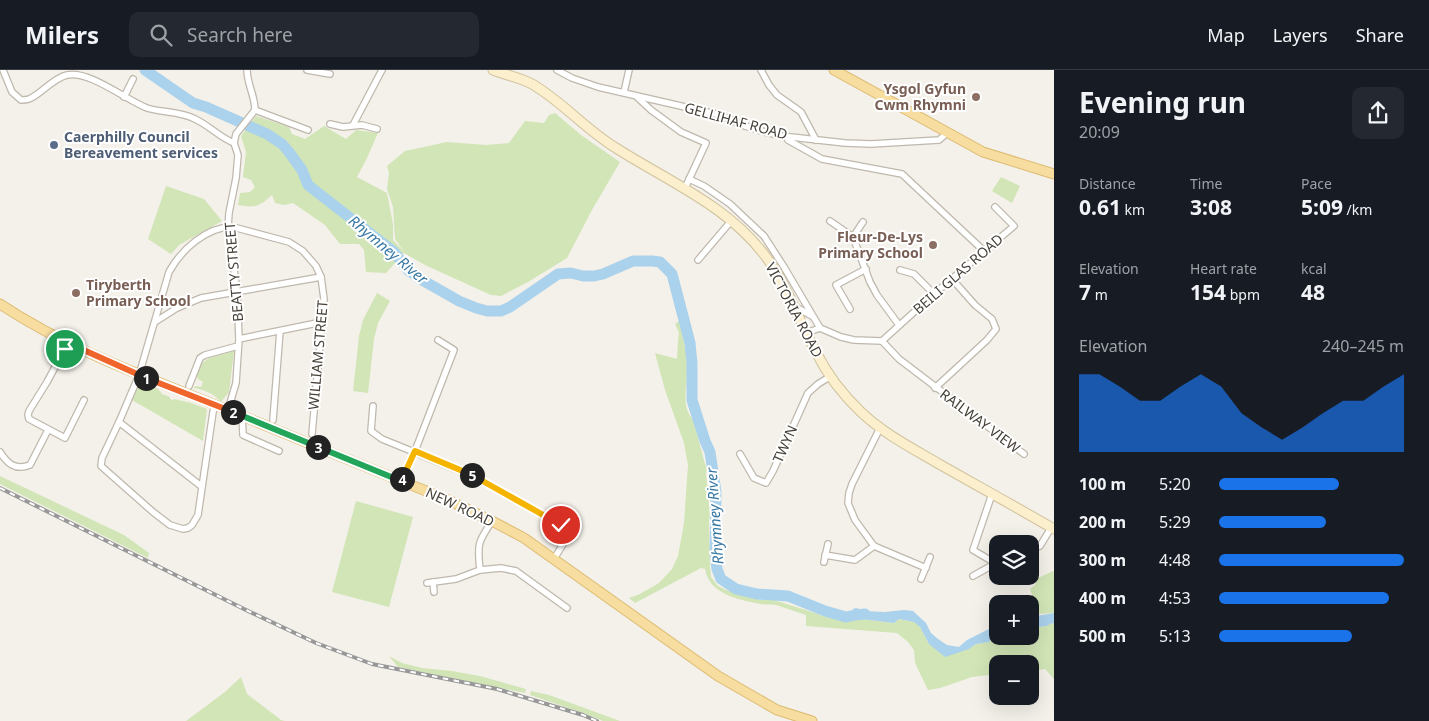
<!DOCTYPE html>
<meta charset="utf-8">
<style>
body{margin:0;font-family:"Noto Sans",sans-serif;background:#242831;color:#f1f3f6;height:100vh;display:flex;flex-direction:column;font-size:19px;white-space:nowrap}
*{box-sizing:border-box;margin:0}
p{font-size:16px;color:#9ea1a6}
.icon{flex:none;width:28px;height:28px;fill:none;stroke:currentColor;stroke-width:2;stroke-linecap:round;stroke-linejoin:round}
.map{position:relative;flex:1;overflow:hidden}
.sheet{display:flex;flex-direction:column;background:#171b24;width:375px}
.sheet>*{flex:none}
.tools{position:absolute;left:989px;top:465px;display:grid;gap:10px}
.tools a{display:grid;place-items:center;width:50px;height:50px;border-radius:10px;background:#171b24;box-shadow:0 5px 20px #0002;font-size:25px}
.pin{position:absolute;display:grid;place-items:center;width:42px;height:42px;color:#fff;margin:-21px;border:2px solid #fff;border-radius:50%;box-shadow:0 1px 5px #0007}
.km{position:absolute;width:25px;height:25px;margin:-12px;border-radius:50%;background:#222;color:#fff;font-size:14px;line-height:25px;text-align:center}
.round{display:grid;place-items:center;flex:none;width:52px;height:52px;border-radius:10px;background:#242831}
.overview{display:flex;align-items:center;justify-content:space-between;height:85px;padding:0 25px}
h1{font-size:28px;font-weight:700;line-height:38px}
.stats{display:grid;grid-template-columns:repeat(3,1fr);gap:8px;height:85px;padding:5px 25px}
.stats div{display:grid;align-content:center}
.stats b{font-size:21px;font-weight:700}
.stats small{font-size:14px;font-weight:400}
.stats p{font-size:14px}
.chart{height:140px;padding:10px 25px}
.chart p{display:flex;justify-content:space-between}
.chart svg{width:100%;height:90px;margin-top:5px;fill:#1a73e8;opacity:.7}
ul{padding:0 25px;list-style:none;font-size:16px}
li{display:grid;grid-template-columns:80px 60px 1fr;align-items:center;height:38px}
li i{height:12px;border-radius:6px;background:#1a73e8}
header{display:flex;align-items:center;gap:30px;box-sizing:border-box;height:70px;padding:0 25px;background:#171b24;border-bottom:1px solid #363941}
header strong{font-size:24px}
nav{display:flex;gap:28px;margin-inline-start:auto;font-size:18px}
.search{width:350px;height:45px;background:#242831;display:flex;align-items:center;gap:12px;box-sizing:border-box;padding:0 18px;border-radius:10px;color:#9ea1a6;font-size:19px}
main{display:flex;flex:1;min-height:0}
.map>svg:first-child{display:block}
</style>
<header>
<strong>Milers</strong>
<div class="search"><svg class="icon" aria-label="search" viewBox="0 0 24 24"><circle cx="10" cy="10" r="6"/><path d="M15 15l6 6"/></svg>Search here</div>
<nav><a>Map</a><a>Layers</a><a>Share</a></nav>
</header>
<main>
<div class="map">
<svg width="1054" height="651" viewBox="0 0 1054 651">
<rect width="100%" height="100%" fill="#f4f1ea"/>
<g fill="#d1e5b6">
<path d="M555 43 581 65 620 92 592 140 567 188 528 212 501 226 491 225 427 196 404 183 386 203 366 202 364 180 359 174H340L325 155 293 133 284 135 275 133 272 125C259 137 255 138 238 135L240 123 250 122 255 117 251 110 243 107 246 82 241 66 256 46 289 57 292 64 305 69 324 56 346 69 356 60 378 63 367 88 357 107 387 123 393 154V170L404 182 395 169 393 137 387 119 389 103 387 96 405 81 447 72 486 75 509 73 525 51 544 53 549 45Z"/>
<path d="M1001 107 1020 116 1012 133 992 121Z"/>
<path d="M166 116 204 129 222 151 179 175 171 184 148 169Z"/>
<path d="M377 223 390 231 378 253 374 269 368 323 353 321 359 266 363 250Z"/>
<path d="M679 251C683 266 687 282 687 297 688 314 680 337 693 349L705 394 708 400 706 403 710 445 709 450 710 496 711 507 718 516 726 520 760 530 771 529 818 544 822 546 832 548 851 550 862 549 894 553 899 549 915 552 920 557 929 574 969 579 976 574 989 572 997 564 998 566H1030V558L1047 556 1049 554 1054 553V609L1045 599 1030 601V594H998L997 604 972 607 940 618 928 620 915 593 914 580 908 572 897 563 806 556V545C796 542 786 538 776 535 771 534 766 535 761 534 739 530 709 524 705 499L701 498 635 533 629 528 640 524 659 513 672 499 678 486 684 453 688 395 684 373 665 320 655 283 677 289 678 272 679 263 675 254Z"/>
<path d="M234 281 229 322 221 332C214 324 204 319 193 318L196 316 201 317 203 312 198 309 196 304 202 293 209 288Z"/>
<path d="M140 313 158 319 162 324 170 327V329L173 330 174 329 191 333 207 339 203 371 132 330Z"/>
<path d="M0 406 124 465 149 483 148 488 0 414Z"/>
<path d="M356 431 413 447 389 537 332 522Z"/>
<path d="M1053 501 1054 502V543L1038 544 1030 519 1035 515 1038 508Z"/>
<path d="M389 586 402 593 422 598 452 601 480 606 526 619 525 623 398 597Z"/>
<path d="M241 607 247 624 281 650 285 651H186L225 622Z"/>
<path d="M531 621 549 625 620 651H603L586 644 530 625Z"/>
</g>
<g fill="#abd2ec">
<path d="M856 538 867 541 884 542 904 540 913 541 926 553 931 563 938 569 947 575 959 577 967 570 997 555V564L989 572 976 574 969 579 945 587 929 574 920 557 914 552 899 549 894 553 862 549 851 550 853 539Z"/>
<path d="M1054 543V553L1050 554 1047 556 1030 558V547Z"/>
</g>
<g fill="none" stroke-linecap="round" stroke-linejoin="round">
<path stroke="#abd2ec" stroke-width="11" d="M145 0 193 33 206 37 267 64 282 74 289 82 302 100 308 115 394 182 408 200 422 210 459 231 476 238 487 241H501L510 237 558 204 571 203 583 206H594L603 204 633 191H652L660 192 672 204 690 273 692 293V330L705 371 710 382 716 422 715 484 717 499 721 509 736 519 757 524 788 526 825 541 846 547 855 545 865 544"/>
<g stroke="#bfb8ad" stroke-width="8">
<g id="minor">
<path d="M3 0 12 22 21 30C24 30 26 30 29 29 40 25 53 8 67 5 89 0 126 30 147 38 163 43 180 41 195 49 210 56 219 67 234 73"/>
<path d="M247 0C247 14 255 26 255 40"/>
<path d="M307 0 330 4"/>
<path d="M557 0 572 8 598 17 720 45 745 56 765 62 782 66 845 73 871 74 939 70 947 63"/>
<path d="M761 0 769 15 777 25 801 42 816 70"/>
<path d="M624 22 629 0"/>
<path d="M124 27 133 9"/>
<path d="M637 27 651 40 681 62 706 73 685 118"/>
<path d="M255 40 308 60"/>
<path d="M330 54 343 57 362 55 377 59"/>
<path d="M353 55 382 0"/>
<path d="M788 70 822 89 902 104 984 181"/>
<path d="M689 109 704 116 730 134 764 166 784 197 820 258 841 267 854 270 882 271"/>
<path d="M830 151 853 167 870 212 877 225 899 255"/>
<path d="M853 167 863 152"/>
<path d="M698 190 732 150"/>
<path d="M900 200 914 204 934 224"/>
<path d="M794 236 812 246"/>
<path d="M850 239 836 215 866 199"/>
<path d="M155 252 177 238 201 228 321 207"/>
<path d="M806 263 820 258"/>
<path d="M239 269 322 252"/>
<path d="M882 271 934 224 1014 156 995 137"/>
<path d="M882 271 899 289 1024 384"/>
<path d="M68 273 47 312 29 341 28 345 29 349 65 368 84 330"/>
<path d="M189 316 200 288 205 285 238 276"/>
<path d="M935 318 987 270 996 259 992 249 975 235 952 209"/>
<path d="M215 335 213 342 198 445 192 455 188 458 183 459 170 455 153 442 101 396 102 388 119 352 139 305 169 202C181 180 207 156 233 157L289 172 303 181 316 196 321 207 324 229 312 364"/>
<path d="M373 336 371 361 382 369 475 407 561 455 566 461V469L554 489"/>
<path d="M228 340 236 313 239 269 237 221 228 157 229 143 236 108 238 85 234 73 236 64 255 40"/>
<path d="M242 345 243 365 279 381"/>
<path d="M273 350 280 261"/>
<path d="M119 352 201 416"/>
<path d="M880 358 852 414 849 423 848 433 855 450 874 476 926 498"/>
<path d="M0 382C7 393 15 401 30 395L48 360"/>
<path d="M740 384 754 408 766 413 773 401 808 323 818 314 831 306"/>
<path d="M401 411 415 381 454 280 438 270"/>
<path d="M1030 480 1040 476 1051 458"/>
<path d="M825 485 855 490 874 476"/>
<path d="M990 490 973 480 992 424"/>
<path d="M824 492 828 474"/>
<path d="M480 500C477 474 478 472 492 451"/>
<path d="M973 506 998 492"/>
<path d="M921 509 930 487"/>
<path d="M433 512 434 522"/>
<path d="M427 513 456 509 480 500 501 498 516 501 567 538"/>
</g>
</g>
<g stroke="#d0c29d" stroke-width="11">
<path id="secondary" d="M493 0C506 5 521 8 532 14 563 32 586 60 616 78 671 113 731 137 769 191 789 219 799 252 816 282 827 304 843 325 861 342 884 364 912 378 939 394 978 416 1016 437 1054 459"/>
</g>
<g stroke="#dcba70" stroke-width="11">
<g id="primary">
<path d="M834 0 983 82 1054 104"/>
<path d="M0 234C74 283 158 311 240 345 308 373 375 401 444 428L492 451 524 468 718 606 777 640 812 651"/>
</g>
</g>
<use href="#minor" stroke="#fff" stroke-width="5.5"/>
<use href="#secondary" stroke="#fbefcd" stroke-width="9"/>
<use href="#primary" stroke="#f7dda0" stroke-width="9"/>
<g stroke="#989898" stroke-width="4">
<path id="rail" d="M0 418 246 540 316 573 372 594 497 619 583 645 597 651"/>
</g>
<use href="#rail" stroke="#fff" stroke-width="2" stroke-dasharray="5.5" stroke-linecap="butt"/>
</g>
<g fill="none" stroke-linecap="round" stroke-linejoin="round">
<g stroke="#fff" stroke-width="10">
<path id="split-1" d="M65 279 68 273 146 308"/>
</g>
<g stroke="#fff" stroke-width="10">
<path id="split-2" d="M146 308 233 342"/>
</g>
<g stroke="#fff" stroke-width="10">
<path id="split-3" d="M233 342 318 377"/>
</g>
<g stroke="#fff" stroke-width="10">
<path id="split-4" d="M318 377 401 411 402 409"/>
</g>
<g stroke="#fff" stroke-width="10">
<path id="split-5" d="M402 409 415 381 472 405"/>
</g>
<g stroke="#fff" stroke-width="10">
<path id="split-6" d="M472 405 561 455"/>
</g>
<use href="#split-1" stroke="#f0652b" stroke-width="6"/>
<use href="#split-2" stroke="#f0652b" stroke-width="6"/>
<use href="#split-3" stroke="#22a559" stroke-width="6"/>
<use href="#split-4" stroke="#22a559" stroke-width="6"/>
<use href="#split-5" stroke="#f5b400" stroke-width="6"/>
<use href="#split-6" stroke="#f5b400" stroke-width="6"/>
</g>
<g fill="#8d6e63" stroke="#fff" stroke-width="2">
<circle cx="976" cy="27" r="5"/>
<circle cx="933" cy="175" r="5"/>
<circle cx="76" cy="223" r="5"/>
</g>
<circle fill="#5c6f8a" stroke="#fff" stroke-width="2" cx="54" cy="75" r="5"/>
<g text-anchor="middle" stroke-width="4" stroke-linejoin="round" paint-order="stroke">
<g font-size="14" font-weight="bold" fill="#785e54" stroke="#fff" text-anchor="end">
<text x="966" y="24">Ysgol Gyfun<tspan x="966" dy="16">Cwm Rhymni</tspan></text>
<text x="923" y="172">Fleur-De-Lys<tspan x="923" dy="16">Primary School</tspan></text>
<text x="86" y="220" text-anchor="start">Tiryberth<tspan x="86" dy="16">Primary School</tspan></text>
</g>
<g font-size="14" fill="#474139" stroke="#fff">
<text transform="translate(736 51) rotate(15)" y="5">GELLIHAF ROAD</text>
<text transform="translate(234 202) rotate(-95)" y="5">BEATTY STREET</text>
<text transform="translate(958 204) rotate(-41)" y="5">BEILI GLAS ROAD</text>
<text transform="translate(794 240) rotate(62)" y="5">VICTORIA ROAD</text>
<text transform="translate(318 285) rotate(-85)" y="5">WILLIAM STREET</text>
<text transform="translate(980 351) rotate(37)" y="5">RAILWAY VIEW</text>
<text transform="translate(785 374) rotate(-66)" y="5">TWYN</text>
<text transform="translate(460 437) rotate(25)" y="5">NEW ROAD</text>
</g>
<g font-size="14" font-weight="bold" fill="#4e5e75" stroke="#fff" text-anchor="start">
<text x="64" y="72">Caerphilly Council<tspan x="64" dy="16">Bereavement services</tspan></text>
</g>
<g font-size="15" font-style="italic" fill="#3778a4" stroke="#fff">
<text transform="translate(388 180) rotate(40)" y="5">Rhymney River</text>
<text transform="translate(715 446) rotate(-94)" y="5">Rhymney River</text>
</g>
</g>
</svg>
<div class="tools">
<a><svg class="icon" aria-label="layers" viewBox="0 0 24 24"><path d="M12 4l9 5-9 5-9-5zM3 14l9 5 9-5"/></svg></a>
<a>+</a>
<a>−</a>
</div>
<div class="pin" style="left:65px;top:279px;background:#1e9e55"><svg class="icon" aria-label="arrive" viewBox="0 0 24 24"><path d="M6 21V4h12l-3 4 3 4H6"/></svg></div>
<div class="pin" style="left:561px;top:455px;background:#d93025"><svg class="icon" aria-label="check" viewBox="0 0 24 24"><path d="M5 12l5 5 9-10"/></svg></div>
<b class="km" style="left:146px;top:308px">1</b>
<b class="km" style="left:233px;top:342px">2</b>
<b class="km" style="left:318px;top:377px">3</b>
<b class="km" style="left:402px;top:409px">4</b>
<b class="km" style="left:472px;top:405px">5</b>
</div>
<section class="sheet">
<div class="overview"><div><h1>Evening run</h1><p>20:09</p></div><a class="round"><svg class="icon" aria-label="share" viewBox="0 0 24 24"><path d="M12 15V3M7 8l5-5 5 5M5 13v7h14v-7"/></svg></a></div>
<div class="stats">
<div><p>Distance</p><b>0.61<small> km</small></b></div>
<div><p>Time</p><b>3:08</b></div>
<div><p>Pace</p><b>5:09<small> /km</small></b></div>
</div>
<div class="stats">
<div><p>Elevation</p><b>7<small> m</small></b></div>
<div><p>Heart rate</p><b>154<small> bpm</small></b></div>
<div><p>kcal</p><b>48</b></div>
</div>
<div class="chart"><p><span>Elevation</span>240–245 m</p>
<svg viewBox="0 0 160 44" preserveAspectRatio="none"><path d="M0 44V6L10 6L20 12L30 19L40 19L50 12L60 6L70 12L80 25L90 32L100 38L110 32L120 25L130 19L140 19L150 12L160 6V44z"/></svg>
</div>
<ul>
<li><b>100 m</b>5:20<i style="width:65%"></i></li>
<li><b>200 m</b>5:29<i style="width:58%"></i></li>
<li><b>300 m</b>4:48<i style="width:100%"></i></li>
<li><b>400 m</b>4:53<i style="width:92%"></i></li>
<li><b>500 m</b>5:13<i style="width:72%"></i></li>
</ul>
</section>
</main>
